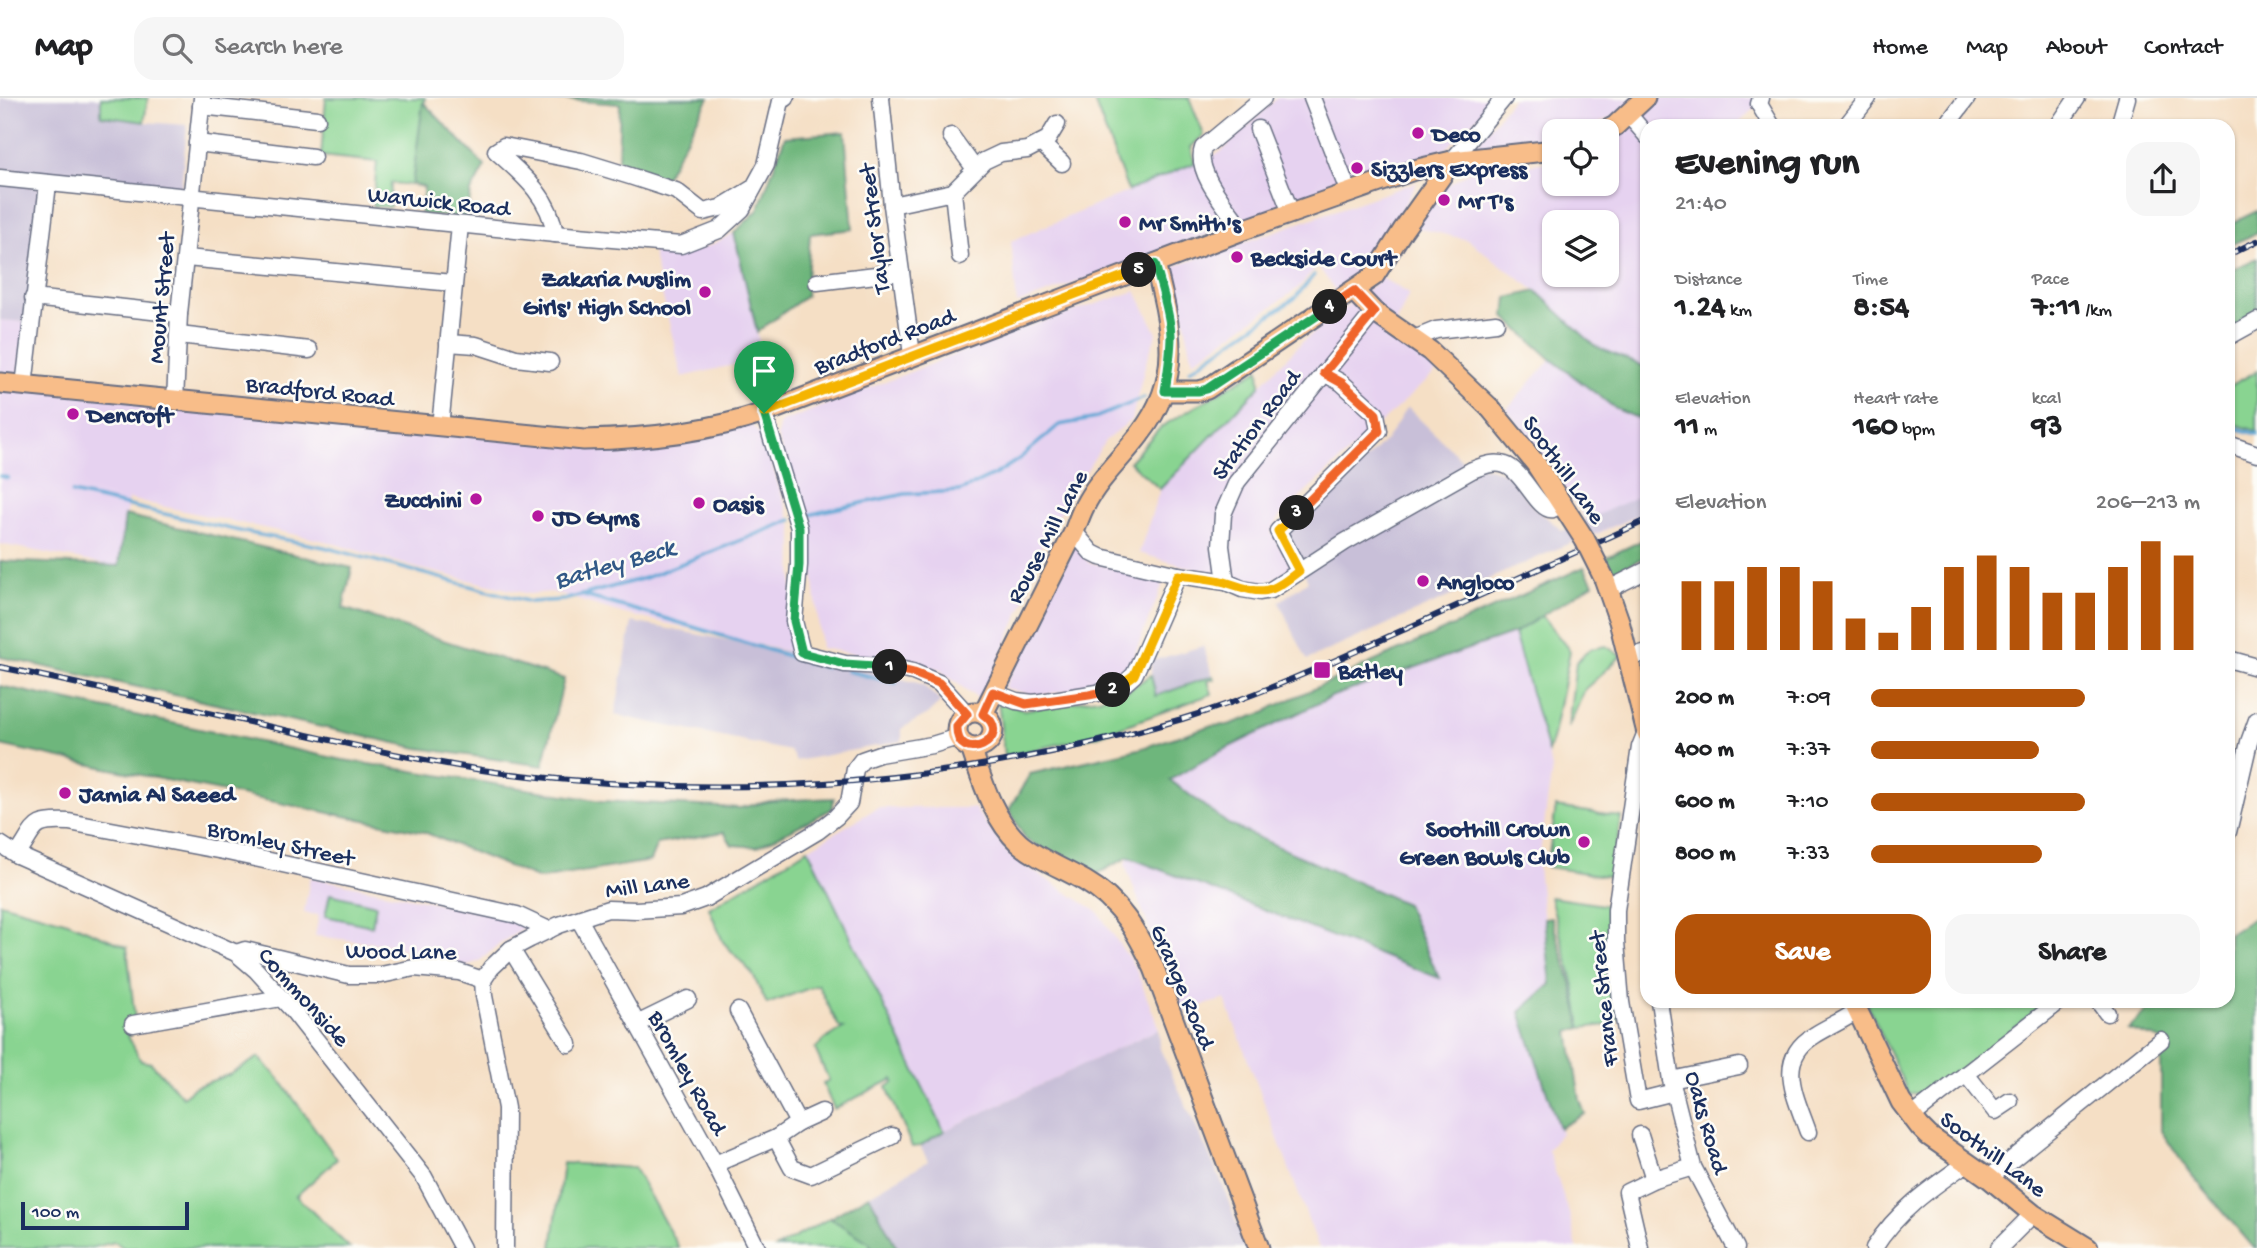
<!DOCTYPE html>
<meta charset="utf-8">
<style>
body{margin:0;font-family:"Gochi Hand",sans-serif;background:#f6f6f6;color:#202124;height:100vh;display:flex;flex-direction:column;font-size:26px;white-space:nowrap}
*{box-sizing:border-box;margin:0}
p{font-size:23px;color:#757577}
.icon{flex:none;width:38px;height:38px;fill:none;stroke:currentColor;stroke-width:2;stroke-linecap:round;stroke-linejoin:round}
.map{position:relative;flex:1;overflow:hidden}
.side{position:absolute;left:1640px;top:21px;width:595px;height:889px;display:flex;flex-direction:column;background:#fff;border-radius:21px;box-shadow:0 2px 5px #0004}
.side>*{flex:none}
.tools{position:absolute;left:1542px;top:21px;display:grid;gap:14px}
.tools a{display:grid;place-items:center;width:77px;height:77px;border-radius:14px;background:#fff;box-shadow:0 2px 5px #0004;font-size:35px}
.scale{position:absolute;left:21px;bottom:18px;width:168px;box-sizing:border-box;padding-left:7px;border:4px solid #1b2f5e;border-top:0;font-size:19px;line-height:24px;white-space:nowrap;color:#1b2f5e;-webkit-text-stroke:5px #fdfcf7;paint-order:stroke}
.pin{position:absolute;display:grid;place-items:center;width:60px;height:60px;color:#fff;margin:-72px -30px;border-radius:50% 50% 50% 0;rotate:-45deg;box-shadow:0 0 7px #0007}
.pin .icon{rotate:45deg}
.km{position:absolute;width:35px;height:35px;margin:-18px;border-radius:50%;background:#222;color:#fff;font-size:19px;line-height:35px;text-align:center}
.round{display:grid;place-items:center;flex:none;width:74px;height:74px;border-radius:21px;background:#f6f6f6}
.head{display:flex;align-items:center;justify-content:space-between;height:119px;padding:0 35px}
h1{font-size:38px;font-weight:700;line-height:52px}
.metrics{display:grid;grid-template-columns:repeat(3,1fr);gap:10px;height:119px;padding:7px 35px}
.metrics div{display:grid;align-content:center}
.metrics b{font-size:30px;font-weight:700}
.metrics small{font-size:19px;font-weight:400}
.metrics p{font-size:19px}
.chart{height:196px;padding:14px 35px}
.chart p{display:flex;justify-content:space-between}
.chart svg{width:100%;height:126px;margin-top:7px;stroke:#b45309;stroke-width:6}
.primary-button{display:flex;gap:14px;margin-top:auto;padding:14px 35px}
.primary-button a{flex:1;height:80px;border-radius:21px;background:#b45309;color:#fff;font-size:28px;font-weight:700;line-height:80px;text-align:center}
.primary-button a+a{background:#f6f6f6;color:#202124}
ul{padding:0 35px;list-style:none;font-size:23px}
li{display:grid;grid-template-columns:112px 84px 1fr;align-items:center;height:52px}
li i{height:18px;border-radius:9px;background:#b45309}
header{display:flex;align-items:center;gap:42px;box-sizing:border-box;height:98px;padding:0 35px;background:#fff;border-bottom:2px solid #e0e0e0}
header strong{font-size:33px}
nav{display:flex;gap:38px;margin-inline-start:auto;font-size:24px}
.search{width:490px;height:63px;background:#f6f6f6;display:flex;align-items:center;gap:18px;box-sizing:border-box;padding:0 24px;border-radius:21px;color:#757577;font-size:26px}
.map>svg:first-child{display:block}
</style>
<header>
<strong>Map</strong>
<div class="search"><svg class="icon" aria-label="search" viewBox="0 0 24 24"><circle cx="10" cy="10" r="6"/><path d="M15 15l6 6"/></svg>Search here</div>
<nav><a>Home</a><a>Map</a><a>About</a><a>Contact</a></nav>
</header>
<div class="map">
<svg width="2257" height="1150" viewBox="0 0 2257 1150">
<rect width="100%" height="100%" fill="#fdfcf7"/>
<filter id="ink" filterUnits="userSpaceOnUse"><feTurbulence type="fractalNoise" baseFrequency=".0143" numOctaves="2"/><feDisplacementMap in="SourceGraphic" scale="14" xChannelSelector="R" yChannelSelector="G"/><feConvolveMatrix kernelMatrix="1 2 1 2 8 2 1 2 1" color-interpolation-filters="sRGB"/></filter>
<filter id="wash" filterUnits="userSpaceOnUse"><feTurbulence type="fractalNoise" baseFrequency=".00686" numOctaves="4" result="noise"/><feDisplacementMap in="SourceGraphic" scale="28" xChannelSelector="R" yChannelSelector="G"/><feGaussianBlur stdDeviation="1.57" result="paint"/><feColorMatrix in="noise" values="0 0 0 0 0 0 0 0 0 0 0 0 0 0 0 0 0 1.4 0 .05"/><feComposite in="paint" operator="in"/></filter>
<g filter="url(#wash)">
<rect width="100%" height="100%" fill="#f5dfc5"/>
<g fill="#e6d2f0" fill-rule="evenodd">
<path d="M1277 0H1496L1447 50 1017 206 1011 143 1221 54Z"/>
<path d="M1513 0H1635L1619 15 1585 33H1554V45L1468 57Z"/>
<path d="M1655 0H1765L1736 28H1647V270L1595 248 1536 193 1468 142 1414 129 1436 94 1469 74 1541 65 1554 61V86H1606L1607 42 1611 40ZM1554 124H1606V177H1554Z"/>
<path d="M1417 84 1382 148 1337 195 1318 168 1297 191 1193 263 1173 169Z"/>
<path d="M734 135 763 260 682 279 652 153H694L711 147Z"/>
<path d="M1382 180 1409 196 1392 235 1438 272 1280 418 1271 434 1293 471 1261 487 1236 483 1139 455 1160 391 1302 244Z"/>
<path d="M1136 193 1157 235 1146 264 1132 321 1105 343 1043 442 1025 502 981 603 938 571 821 550 808 427 777 338 780 325 1023 230Z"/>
<path d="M0 222 28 224 17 280 0 278Z"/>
<path d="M1551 261 1616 311 1647 324V413L1597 436 1507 311Z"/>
<path d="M0 285 482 332 666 337 745 321 762 338 793 430 791 554 625 516 551 494 529 496 417 470 325 443 128 401 119 469 0 446Z"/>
<path d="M1075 444 1088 464 1165 481 1130 567 1103 587 1036 598 1004 590Z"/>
<path d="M1514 535 1552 670 1538 769 1551 886 1520 914 1561 1035 1548 1052 1569 1115 1577 1150H1319L1225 901 1181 914 1125 767 1149 694 1217 655 1333 598Z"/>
<path d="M877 710H974L1010 758 1098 814 1136 871 1159 931 944 1033 808 751Z"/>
<path d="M310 779 516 821 525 828 500 846 478 864 460 869 390 847 315 838 319 817 304 815Z"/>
</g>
<g fill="#c8bfd8">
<path d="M0 0H101V18L144 24 187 27 181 91 0 71Z"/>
<path d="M0 84 40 89 28 224 0 222Z"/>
<path d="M1407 309 1463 363 1504 374 1515 384 1531 407 1563 433 1645 395H1647V413L1595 436 1570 445 1307 562 1279 504 1308 483 1287 436 1387 341Z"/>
<path d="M632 524 791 554 922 586 941 604 928 616 902 630V643L796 663 790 653 615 617Z"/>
<path d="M1203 548 1213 578 1155 598 1151 577V563Z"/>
<path d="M1159 931 1160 951 1222 1085 1245 1150H897L869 1097 928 1063 920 1048 944 1033Z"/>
</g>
<g fill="#89d491" stroke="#528278" stroke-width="2">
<path d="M101 0H148L144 24 101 18Z"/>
<path d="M326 0H425L412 87 391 85 390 109 373 108 377 64 321 58Z"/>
<path d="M1093 0H1189L1204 37 1191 49 1195 65 1128 93Z"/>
<path d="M1259 271 1260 288 1160 391 1129 364 1161 329Z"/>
<path d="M2257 273V333L2228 324V289Z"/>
<path d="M1542 518 1570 553 1553 638 1548 654 1514 535Z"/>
<path d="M1606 548 1621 558 1585 591 1568 630 1576 564 1590 551Z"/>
<path d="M1151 577 1156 598 1213 578 1214 581 1208 583 1212 596 1097 638 1004 658 998 601 1024 612 1122 596Z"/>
<path d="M1556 709 1621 719 1612 779 1547 769Z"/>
<path d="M808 751 944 1033 920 1048 912 1049 887 989 894 984 893 981 834 1011 823 986 829 982 815 951 823 943 843 930 839 929 818 887 767 906 752 875 723 844 709 810Z"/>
<path d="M330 796 376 807 372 828 325 818Z"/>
<path d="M1550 799 1611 808 1619 921 1607 927 1581 930 1575 891Z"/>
<path d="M0 805 68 824 127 849 136 932 128 938 141 963 151 965 183 999 195 989 231 976 259 959 280 982 337 1061 296 1098 350 1150H124L115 1144 90 1150H0Z"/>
<path d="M1866 903H2049L1930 996 1908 995Z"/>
<path d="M563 1065 634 1070 679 1150H552Z"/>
<path d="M830 1120 870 1145 871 1150H776Z"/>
</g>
<g fill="#6eb67b" stroke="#44726c" stroke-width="2">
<path d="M538 0H709L664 81 618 62 620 6Z"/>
<path d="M423 4 485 68 471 94 467 120 420 116 424 89 412 87Z"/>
<path d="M845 34 853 131 810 136 806 198 757 234 734 135 758 112 785 39Z"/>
<path d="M2257 113V135L2228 148V127Z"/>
<path d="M2257 160V215L2228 231V174Z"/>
<path d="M1536 193 1595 248 1647 270V324L1616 311 1551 261 1505 219 1507 200Z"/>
<path d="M125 417 352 470 343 510 564 581 543 668 418 650 0 559V463L119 468Z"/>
<path d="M1647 440V458L1613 474 1605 460Z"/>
<path d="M1584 469 1593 486 1514 535 1333 598 1217 655 1170 682 1228 726 1406 806 1439 880 1128 759 1095 777 1026 742 1009 712 1030 676 1139 651 1210 628 1228 627 1266 614 1273 609Z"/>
<path d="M0 588 343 662 602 703 740 710 770 703 834 700 832 711 757 749 732 747 724 734 657 746 650 763 539 781 424 734 106 670 0 647Z"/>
<path d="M2257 818V1150H2254L2189 1074 2161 1033V942L2128 931 2157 903H2228V836Z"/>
<path d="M1551 819 1573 891 1581 930 1569 934 1580 1002 1585 1016 1559 1030 1520 914 1551 886 1544 820Z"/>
<path d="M869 1097 897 1150H871L870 1145 830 1120Z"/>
</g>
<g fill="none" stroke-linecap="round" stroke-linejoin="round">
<g stroke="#5da6d4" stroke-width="3.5">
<path d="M1190 272 1295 200 1314 177"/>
<path d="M2228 328 2257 336"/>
<path d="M0 378 8 380"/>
<path d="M72 395 244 434 324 449 530 504 564 502 645 480 792 422"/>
<path d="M799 420 824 413 905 396 960 393 996 376 1019 361 1059 327 1092 321 1144 300"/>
<path d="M581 497 664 520 798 561"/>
<path d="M806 564 825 569"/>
<path d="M847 573 896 585"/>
</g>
</g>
</g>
<g filter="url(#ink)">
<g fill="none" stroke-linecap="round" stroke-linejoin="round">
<g stroke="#676d82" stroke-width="19">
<g id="minor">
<path d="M881 0 892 107 912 257"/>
<path d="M1312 0 1349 95"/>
<path d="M1761 0 1759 6 1772 28"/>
<path d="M201 8 317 21"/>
<path d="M1628 16 1647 38"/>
<path d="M1846 28 1868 0"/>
<path d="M1946 28 1967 0"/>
<path d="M2058 28 2077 0"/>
<path d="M2119 28 2127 0"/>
<path d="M1258 31 1291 115"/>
<path d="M951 38 975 71"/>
<path d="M197 45 313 59"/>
<path d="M1041 45 1062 65"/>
<path d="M1452 63 1504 0"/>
<path d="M0 80 555 136 681 147 719 132 742 111 766 67 781 3 786 0"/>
<path d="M953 94 960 158"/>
<path d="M892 107 953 94 984 63 1001 55 1027 52 1048 41 1057 26"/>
<path d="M1243 132C1229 112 1194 74 1203 50L1263 0"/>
<path d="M555 136C550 99 523 77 496 53L504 48 581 63 630 78 676 93 703 114 720 110 753 90"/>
<path d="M186 160 453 185"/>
<path d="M817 184 901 174"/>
<path d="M33 200 179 216"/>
<path d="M179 237 309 252"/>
<path d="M2228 239 2257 223"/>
<path d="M1414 241 1436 232 1496 225"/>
<path d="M448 245 476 247 516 260 550 264"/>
<path d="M24 288 48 86"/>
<path d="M175 303 179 216 202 0"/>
<path d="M764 315 799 430V467L794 523 802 555 845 566 885 568 913 574 939 585 967 616"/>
<path d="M440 329 460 127"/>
<path d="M2228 346 2257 356"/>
<path d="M1074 434 1092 455 1100 459 1178 477 1226 484 1242 491 1260 494 1271 492 1345 444 1472 372C1483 368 1494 363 1505 367 1523 372 1539 415 1553 411 1554 411 1561 406 1563 405"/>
<path d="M1299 473 1278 433 1379 333 1376 316 1342 285 1324 275"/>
<path d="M1226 484 1221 448 1223 416 1237 384 1374 214"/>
<path d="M1609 491 1647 472"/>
<path d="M1628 560 1647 554"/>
<path d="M2228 561 2257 569"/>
<path d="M993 594 1016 603 1034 605 1110 593 1123 587 1134 577 1141 562 1178 477"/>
<path d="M1646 634 1640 649 1616 812V844L1621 904 1638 1003 1674 994"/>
<path d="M2228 734 2249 644 2257 622"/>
<path d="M0 746 17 757 236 855 256 872 294 914 424 1079 462 1150"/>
<path d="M17 757C37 730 29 722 69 724L223 753 517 817 549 832"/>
<path d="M579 821 715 1066 757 1150"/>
<path d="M511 851 569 946"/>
<path d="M236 855 245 852 349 877H381L414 870 459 874 483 882"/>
<path d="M1659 903 1671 982 1693 1069 1736 1150"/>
<path d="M2098 903 2107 915"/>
<path d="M738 913 798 1025 822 1014"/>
<path d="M133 926 281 900"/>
<path d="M637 926 688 901"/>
<path d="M1966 976 1995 1013 2010 1003"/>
<path d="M1671 982 1739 968"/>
<path d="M1911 1019 2060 903"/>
<path d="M1808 1034C1796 999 1774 961 1815 937 1829 928 1845 922 1858 912"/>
<path d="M1640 1037 1654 1081"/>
<path d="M776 1040 792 1070 811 1077 892 1038"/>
<path d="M715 1066 776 1040 798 1025"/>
<path d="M1989 1080 2161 942"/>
<path d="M505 1150 506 1010 484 898 483 882 491 870 511 851 530 841 559 827 608 811 636 812 681 809 706 800 818 733 836 719 849 705 855 671 862 662 879 656 932 647 958 639"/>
<path d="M1640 1150 1627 1094 1654 1081 1693 1069"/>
<path d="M1874 1150C1897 1113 1932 1089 1968 1064"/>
<path d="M1999 1150 2033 1116"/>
</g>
</g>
<g stroke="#676d82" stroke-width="23">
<g id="major">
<path d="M1605 33 1615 28 1645 0"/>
<path d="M1354 193 1374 214 1430 253 1490 310 1536 366 1585 442"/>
<path d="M0 285 584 342C644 341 707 334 764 315L1243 132 1414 72 1452 63 1554 52"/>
<path d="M1165 293H1199L1207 291 1374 178 1403 132 1452 63"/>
<path d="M1604 480 1619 523 1647 635"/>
<circle cx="975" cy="632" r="18"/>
<path d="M983 616 1074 434C1077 426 1080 417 1084 409 1098 381 1122 360 1140 336 1184 280 1171 229 1155 166"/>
<path d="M971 650C982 682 993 721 1019 745 1039 762 1063 770 1085 783 1120 803 1137 834 1154 870L1259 1150"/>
<path d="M1853 903 1901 1004 1920 1029 1929 1038 1989 1080 2033 1116 2088 1150"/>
</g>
</g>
<use href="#minor" stroke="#fff" stroke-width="16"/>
<use href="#major" stroke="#f8bd89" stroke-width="19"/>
<g stroke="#1b2f5e" stroke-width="6">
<g id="rail">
<path d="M2228 157 2257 143"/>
<path d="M0 569C95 589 190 611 285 632 357 648 430 665 503 675 734 704 959 687 1182 621 1261 597 1337 562 1412 528 1490 493 1569 457 1647 422"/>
</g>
</g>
<use href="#rail" stroke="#fdfcf7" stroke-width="3.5" stroke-dasharray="10" stroke-linecap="butt"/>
<g stroke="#676d82" stroke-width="23" stroke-linecap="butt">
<path id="major-bridge" d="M1585 442 1604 480"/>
</g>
<use href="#major-bridge" stroke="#f8bd89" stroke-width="19"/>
</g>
</g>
<g fill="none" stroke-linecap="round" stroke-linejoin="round" filter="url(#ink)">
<g stroke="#fff" stroke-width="14">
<path id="split-1" d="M764 315 799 430V467L794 523 802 555 845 566 890 569"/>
</g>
<g stroke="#fff" stroke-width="14">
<path id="split-2" d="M890 569 914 575 939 585 967 616 957 628C955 671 1018 640 983 616L993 594 1026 606 1089 597 1113 592"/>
</g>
<g stroke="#fff" stroke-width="14">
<path id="split-3" d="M1113 592 1134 577 1178 477C1194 479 1213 480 1228 485 1265 497 1268 497 1299 473L1278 433 1297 415"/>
</g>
<g stroke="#fff" stroke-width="14">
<path id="split-4" d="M1297 415 1379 333 1376 316 1342 285 1324 275 1374 214 1354 193 1330 209"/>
</g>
<g stroke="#fff" stroke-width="14">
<path id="split-5" d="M1139 172 1155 166C1161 189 1170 214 1171 237 1171 256 1168 274 1165 293H1199L1207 291 1330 209"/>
</g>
<g stroke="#fff" stroke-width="14">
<path id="split-6" d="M764 315 1139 172"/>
</g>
<use href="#split-1" stroke="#22a559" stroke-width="9"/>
<use href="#split-2" stroke="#f0652b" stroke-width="9"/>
<use href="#split-3" stroke="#f5b400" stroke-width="9"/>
<use href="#split-4" stroke="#f0652b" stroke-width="9"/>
<use href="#split-5" stroke="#22a559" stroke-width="9"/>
<use href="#split-6" stroke="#f5b400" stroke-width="9"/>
</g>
<g fill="#b5179e" stroke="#fdfcf7" stroke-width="2.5">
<circle cx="1418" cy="35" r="7"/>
<circle cx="1357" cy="70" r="7"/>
<circle cx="1444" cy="102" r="7"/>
<circle cx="1125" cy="124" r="7"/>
<circle cx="1237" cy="159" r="7"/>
<circle cx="705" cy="194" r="7"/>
<circle cx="73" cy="316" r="7"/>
<circle cx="476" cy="401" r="7"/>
<circle cx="699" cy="405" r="7"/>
<circle cx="538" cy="418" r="7"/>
<circle cx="1423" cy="483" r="7"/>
<rect x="1313" y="563" width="18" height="18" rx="3.5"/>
<circle cx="65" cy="695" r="7"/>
<circle cx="1584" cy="744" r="7"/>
</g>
<g text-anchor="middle" stroke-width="5" stroke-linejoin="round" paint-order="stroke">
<g font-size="24" font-weight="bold" fill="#1b2f5e" stroke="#fdfcf7" text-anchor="start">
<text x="1432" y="43">Deco</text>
<text x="1371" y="78">Sizzlers Express</text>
<text x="1458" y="110">Mr T's</text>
<text x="1139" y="132">Mr Smith's</text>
<text x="1251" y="167">Beckside Court</text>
<text x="691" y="188" text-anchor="end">Zakaria Muslim<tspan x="691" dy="28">Girls' High School</tspan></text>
<text x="87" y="324">Dencroft</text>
<text x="462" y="409" text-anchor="end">Zucchini</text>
<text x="713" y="413">Oasis</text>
<text x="552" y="426">JD Gyms</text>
<text x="1437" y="491">Angloco</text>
<text x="1338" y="580">Batley</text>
<text x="79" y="703">Jamia Al Saeed</text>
<text x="1570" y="738" text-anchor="end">Soothill Crown<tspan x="1570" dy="28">Green Bowls Club</tspan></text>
</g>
<g font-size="24" fill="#1b2f5e" stroke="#fdfcf7">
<text transform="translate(439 102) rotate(6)" y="8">Warwick Road</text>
<text transform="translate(873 131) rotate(-97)" y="8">Taylor Street</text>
<text transform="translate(160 200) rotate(-85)" y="8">Mount Street</text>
<text transform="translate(884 242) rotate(-21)" y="8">Bradford Road</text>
<text transform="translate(320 292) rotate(6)" y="8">Bradford Road</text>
<text transform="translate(1255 326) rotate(-53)" y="8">Station Road</text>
<text transform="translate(1565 371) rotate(55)" y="8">Soothill Lane</text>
<text transform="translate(1046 438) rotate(-62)" y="8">Rouse Mill Lane</text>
<text transform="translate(281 744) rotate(12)" y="8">Bromley Street</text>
<text transform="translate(647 786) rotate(-7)" y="8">Mill Lane</text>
<text transform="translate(401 852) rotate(1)" y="8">Wood Lane</text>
<text transform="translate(1184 888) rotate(67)" y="8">Grange Road</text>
<text transform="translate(305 898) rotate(48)" y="8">Commonside</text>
<text transform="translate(1602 901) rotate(-96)" y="8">France Street</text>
<text transform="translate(689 974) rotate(61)" y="8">Bromley Road</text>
<text transform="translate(1708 1024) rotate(74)" y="8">Oaks Road</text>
<text transform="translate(1994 1055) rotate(37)" y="8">Soothill Lane</text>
</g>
<g font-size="26" font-style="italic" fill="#325987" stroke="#fdfcf7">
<text transform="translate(614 464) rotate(-16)" y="9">Batley Beck</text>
</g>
</g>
</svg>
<div class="tools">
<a><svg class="icon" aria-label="locate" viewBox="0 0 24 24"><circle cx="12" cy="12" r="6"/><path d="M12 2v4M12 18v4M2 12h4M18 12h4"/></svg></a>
<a><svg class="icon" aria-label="layers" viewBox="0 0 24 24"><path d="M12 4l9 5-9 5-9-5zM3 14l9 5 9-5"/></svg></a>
</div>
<div class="scale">100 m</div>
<div class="pin" style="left:764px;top:315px;background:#1e9e55"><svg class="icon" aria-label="arrive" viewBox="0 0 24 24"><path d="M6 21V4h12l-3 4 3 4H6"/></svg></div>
<b class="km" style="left:890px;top:569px">1</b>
<b class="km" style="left:1113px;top:592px">2</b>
<b class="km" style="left:1297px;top:415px">3</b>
<b class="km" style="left:1330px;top:209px">4</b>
<b class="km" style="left:1139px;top:172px">5</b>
<section class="side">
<div class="head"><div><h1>Evening run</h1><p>21:40</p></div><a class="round"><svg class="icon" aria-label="share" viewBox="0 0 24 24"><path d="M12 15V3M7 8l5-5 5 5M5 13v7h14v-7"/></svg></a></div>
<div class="metrics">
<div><p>Distance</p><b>1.24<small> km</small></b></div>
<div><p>Time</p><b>8:54</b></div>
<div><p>Pace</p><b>7:11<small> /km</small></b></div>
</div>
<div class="metrics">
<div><p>Elevation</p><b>11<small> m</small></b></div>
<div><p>Heart rate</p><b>160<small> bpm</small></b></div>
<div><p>kcal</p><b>93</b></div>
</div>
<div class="chart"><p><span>Elevation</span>206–213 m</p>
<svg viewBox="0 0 160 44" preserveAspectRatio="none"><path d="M5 44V20M15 44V20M25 44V15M35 44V15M45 44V20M55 44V33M65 44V38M75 44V29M85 44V15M95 44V11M105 44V15M115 44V24M125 44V24M135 44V15M145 44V6M155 44V11"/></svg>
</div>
<ul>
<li><b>200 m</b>7:09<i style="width:65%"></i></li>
<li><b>400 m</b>7:37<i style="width:51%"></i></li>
<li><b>600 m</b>7:10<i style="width:65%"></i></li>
<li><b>800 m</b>7:33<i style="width:52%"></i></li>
</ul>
<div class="primary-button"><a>Save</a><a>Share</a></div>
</section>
</div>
